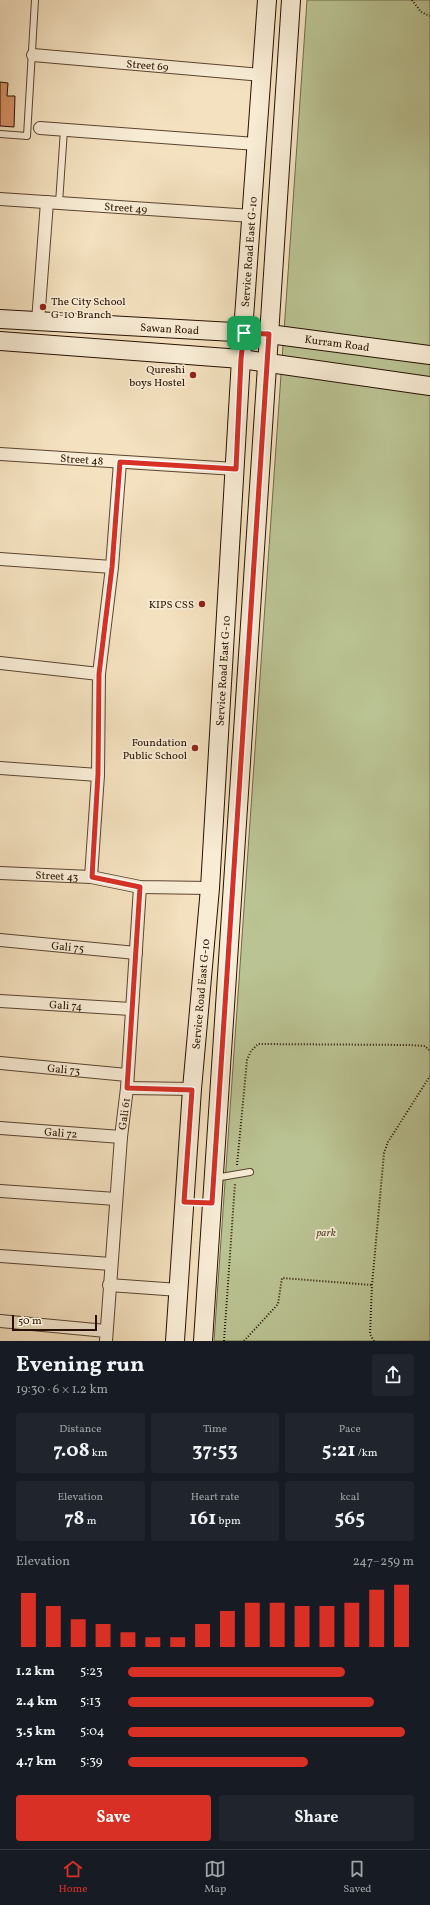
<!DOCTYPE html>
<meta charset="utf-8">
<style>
body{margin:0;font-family:Vollkorn,serif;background:#20242c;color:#f1f3f6;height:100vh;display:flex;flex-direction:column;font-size:15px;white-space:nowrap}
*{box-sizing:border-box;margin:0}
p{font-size:13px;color:#9ea1a6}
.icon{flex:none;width:22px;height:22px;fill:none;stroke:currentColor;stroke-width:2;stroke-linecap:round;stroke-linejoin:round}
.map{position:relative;height:1341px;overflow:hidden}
.drawer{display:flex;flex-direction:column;background:#171b24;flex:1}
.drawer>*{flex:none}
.scale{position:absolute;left:12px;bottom:10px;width:85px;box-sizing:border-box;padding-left:4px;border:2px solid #271000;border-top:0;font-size:11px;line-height:14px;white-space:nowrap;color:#271000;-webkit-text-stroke:3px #f8ecd5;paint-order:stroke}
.pin{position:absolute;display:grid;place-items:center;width:34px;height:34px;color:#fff;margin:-17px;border-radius:8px;box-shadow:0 2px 6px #0006}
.round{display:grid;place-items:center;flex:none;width:42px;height:42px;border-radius:4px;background:#20242c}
.headline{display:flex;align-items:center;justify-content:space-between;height:68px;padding:0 16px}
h1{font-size:22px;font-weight:700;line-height:30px}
.figures{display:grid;grid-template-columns:repeat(3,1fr);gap:6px;height:68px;padding:4px 16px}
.figures div{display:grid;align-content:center;border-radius:4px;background:#20242c;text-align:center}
.figures b{font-size:20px;font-weight:700}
.figures small{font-size:11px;font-weight:400}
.figures p{font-size:11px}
.chart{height:112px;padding:8px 16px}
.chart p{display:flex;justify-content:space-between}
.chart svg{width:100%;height:72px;margin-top:4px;stroke:#d93025;stroke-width:6}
.cta{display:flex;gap:8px;margin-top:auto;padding:8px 16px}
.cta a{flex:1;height:46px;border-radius:4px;background:#d93025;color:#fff;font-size:16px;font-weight:700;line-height:46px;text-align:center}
.cta a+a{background:#20242c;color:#f1f3f6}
ul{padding:0 16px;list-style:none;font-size:13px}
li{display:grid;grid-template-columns:64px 48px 1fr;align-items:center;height:30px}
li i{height:10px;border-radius:5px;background:#d93025}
.menu{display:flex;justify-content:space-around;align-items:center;height:56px;border-top:1px solid #363941;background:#171b24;font-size:11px;color:#9ea1a6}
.menu a{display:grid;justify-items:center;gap:2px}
.menu .current{color:#d93025}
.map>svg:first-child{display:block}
</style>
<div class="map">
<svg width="430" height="1341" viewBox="0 0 430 1341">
<rect width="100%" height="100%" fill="#f4e1bf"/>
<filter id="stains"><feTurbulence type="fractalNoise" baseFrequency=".005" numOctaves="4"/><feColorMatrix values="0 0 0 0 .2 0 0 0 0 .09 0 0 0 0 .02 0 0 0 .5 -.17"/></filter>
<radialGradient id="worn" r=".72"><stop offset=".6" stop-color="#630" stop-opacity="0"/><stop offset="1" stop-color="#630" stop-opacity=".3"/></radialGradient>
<path fill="#bac393" stroke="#706a4a" d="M307 0H430V1341H214Z"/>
<path fill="#d99569" stroke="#271000" d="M0 82 8 83 7 96H15L14 127 0 126Z"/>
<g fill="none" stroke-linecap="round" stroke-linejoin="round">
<g stroke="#5a4430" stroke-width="8">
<g id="lane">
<path d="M0 134 27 136 35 0"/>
<path d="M59 203 64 130"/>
<path d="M215 1178 250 1172"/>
</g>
</g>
<g stroke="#5a4430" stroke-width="14">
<g id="street">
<path id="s1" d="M33 55 262 75"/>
<path d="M40 128 257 144"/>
<path id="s2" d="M0 199 252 216"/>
<path d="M38 321 47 202"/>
<path id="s3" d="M0 454 235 469"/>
<path d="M0 559 112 567"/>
<path d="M0 663 99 674"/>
<path d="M0 768 98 775"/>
<path id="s4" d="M0 873 91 877 140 887 210 888"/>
<path d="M91 877 98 775 99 674 112 567 120 462"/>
<path id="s5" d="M0 940 136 953"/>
<path id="s6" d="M0 1001 131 1009"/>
<path id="s7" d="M0 1063 127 1075"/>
<path d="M127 1088 192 1089"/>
<path id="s8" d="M0 1128 121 1137"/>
<path d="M0 1191 116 1199"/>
<path d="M0 1256 111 1264"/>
<path d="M109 1285 179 1290"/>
<path d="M0 1321 106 1331"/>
<path id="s9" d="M106 1341 121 1137 127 1088 140 887"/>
</g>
</g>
<g stroke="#271000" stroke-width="20">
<g id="secondary">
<path id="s10" d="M0 319 269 334 430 355"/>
<path d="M0 341 241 359 430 386"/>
<path id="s11" d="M175 1341 192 1089 210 888 241 359 267 0"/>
<path d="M203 1341 291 0"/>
</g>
</g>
<g stroke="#271000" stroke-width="2" stroke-dasharray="1 2" stroke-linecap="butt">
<path d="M412 0 421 12 430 16"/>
<path d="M237 1165 247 1060 251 1051 258 1044 410 1045 425 1046 430 1051"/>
<path d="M224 1341 235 1183"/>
<path d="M244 1341 278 1304 282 1278 372 1285"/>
<path d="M374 1341 370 1334 372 1285 384 1153 388 1142 430 1076"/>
</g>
<use href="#lane" stroke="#f8ecd5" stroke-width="6"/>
<use href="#street" stroke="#f8ecd5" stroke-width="12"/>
<use href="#secondary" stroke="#f8ecd5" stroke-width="18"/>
</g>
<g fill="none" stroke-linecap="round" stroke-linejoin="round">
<g stroke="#fff" stroke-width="8">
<path id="route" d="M244 333 269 334 212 1203 184 1202 192 1090 127 1088 140 887 92 877 98 774 99 674 112 567 120 462 236 469 241 359Z"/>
</g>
<use href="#route" stroke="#d93025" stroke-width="5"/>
</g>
<g fill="#8f2418" stroke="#f8ecd5" stroke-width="1.5">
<circle cx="43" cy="307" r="4"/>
<circle cx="193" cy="375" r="4"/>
<circle cx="202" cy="604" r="4"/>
<circle cx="195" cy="748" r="4"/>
</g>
<g text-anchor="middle" stroke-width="3.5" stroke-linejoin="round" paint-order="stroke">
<g font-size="11" fill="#271000" stroke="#f8ecd5">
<text dy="4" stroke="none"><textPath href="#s1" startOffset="115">Street 69</textPath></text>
<text dy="4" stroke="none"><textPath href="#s2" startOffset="126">Street 49</textPath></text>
<text dy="4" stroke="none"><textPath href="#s11" startOffset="1092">Service Road East G-10</textPath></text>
<text dy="4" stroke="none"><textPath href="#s10" startOffset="170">Sawan Road</textPath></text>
<text dy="4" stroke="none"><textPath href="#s10" startOffset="338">Kurram Road</textPath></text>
<text dy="4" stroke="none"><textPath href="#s3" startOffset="82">Street 48</textPath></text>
<text dy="4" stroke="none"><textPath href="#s11" startOffset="672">Service Road East G-10</textPath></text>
<text dy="4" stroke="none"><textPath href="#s4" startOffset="57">Street 43</textPath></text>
<text dy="4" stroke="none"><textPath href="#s5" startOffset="68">Gali 75</textPath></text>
<text dy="4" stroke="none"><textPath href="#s11" startOffset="348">Service Road East G-10</textPath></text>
<text dy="4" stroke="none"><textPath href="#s6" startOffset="66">Gali 74</textPath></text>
<text dy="4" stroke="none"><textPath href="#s7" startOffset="64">Gali 73</textPath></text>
<text dy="4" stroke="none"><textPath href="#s9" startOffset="228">Gali 61</textPath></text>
<text dy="4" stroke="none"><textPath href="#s8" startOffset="61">Gali 72</textPath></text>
</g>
<g font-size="11" fill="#271000" stroke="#f8ecd5" text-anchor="end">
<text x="51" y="305" text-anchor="start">The City School<tspan x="51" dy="13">G-10 Branch</tspan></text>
<text x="185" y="373">Qureshi<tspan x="185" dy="13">boys Hostel</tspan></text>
<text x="194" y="608">KIPS CSS</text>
<text x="187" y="746">Foundation<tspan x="187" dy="13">Public School</tspan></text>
</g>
<g font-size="11" font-style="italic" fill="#5a4f33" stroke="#f8ecd5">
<text x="326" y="1236">park</text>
</g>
</g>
<rect width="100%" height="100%" filter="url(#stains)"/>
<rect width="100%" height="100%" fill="url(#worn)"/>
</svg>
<div class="scale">50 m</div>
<div class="pin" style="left:244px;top:333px;background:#1e9e55"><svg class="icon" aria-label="arrive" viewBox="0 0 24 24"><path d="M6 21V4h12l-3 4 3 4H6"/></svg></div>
</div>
<section class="drawer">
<div class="headline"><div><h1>Evening run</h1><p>19:30 · 6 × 1.2 km</p></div><a class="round"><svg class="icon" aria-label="share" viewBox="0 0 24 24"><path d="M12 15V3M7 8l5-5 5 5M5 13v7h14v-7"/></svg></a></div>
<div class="figures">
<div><p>Distance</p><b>7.08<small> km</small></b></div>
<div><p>Time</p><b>37:53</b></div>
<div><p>Pace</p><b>5:21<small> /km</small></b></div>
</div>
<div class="figures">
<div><p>Elevation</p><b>78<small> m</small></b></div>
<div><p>Heart rate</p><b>161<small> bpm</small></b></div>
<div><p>kcal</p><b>565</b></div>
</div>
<div class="chart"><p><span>Elevation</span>247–259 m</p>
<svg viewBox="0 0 160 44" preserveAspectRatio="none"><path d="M5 44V11M15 44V19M25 44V27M35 44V30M45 44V35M55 44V38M65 44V38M75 44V30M85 44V22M95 44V17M105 44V17M115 44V19M125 44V19M135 44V17M145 44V9M155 44V6"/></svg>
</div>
<ul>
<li><b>1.2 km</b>5:23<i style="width:76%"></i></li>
<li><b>2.4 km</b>5:13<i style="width:86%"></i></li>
<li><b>3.5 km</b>5:04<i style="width:97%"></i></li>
<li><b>4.7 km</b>5:39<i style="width:63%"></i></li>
</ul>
<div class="cta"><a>Save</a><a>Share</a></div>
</section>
<nav class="menu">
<a class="current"><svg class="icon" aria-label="home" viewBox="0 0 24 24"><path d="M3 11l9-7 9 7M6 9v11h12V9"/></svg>Home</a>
<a><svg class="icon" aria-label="map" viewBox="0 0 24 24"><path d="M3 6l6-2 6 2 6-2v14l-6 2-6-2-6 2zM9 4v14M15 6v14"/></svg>Map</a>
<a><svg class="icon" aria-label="saved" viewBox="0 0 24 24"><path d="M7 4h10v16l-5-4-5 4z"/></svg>Saved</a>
</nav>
